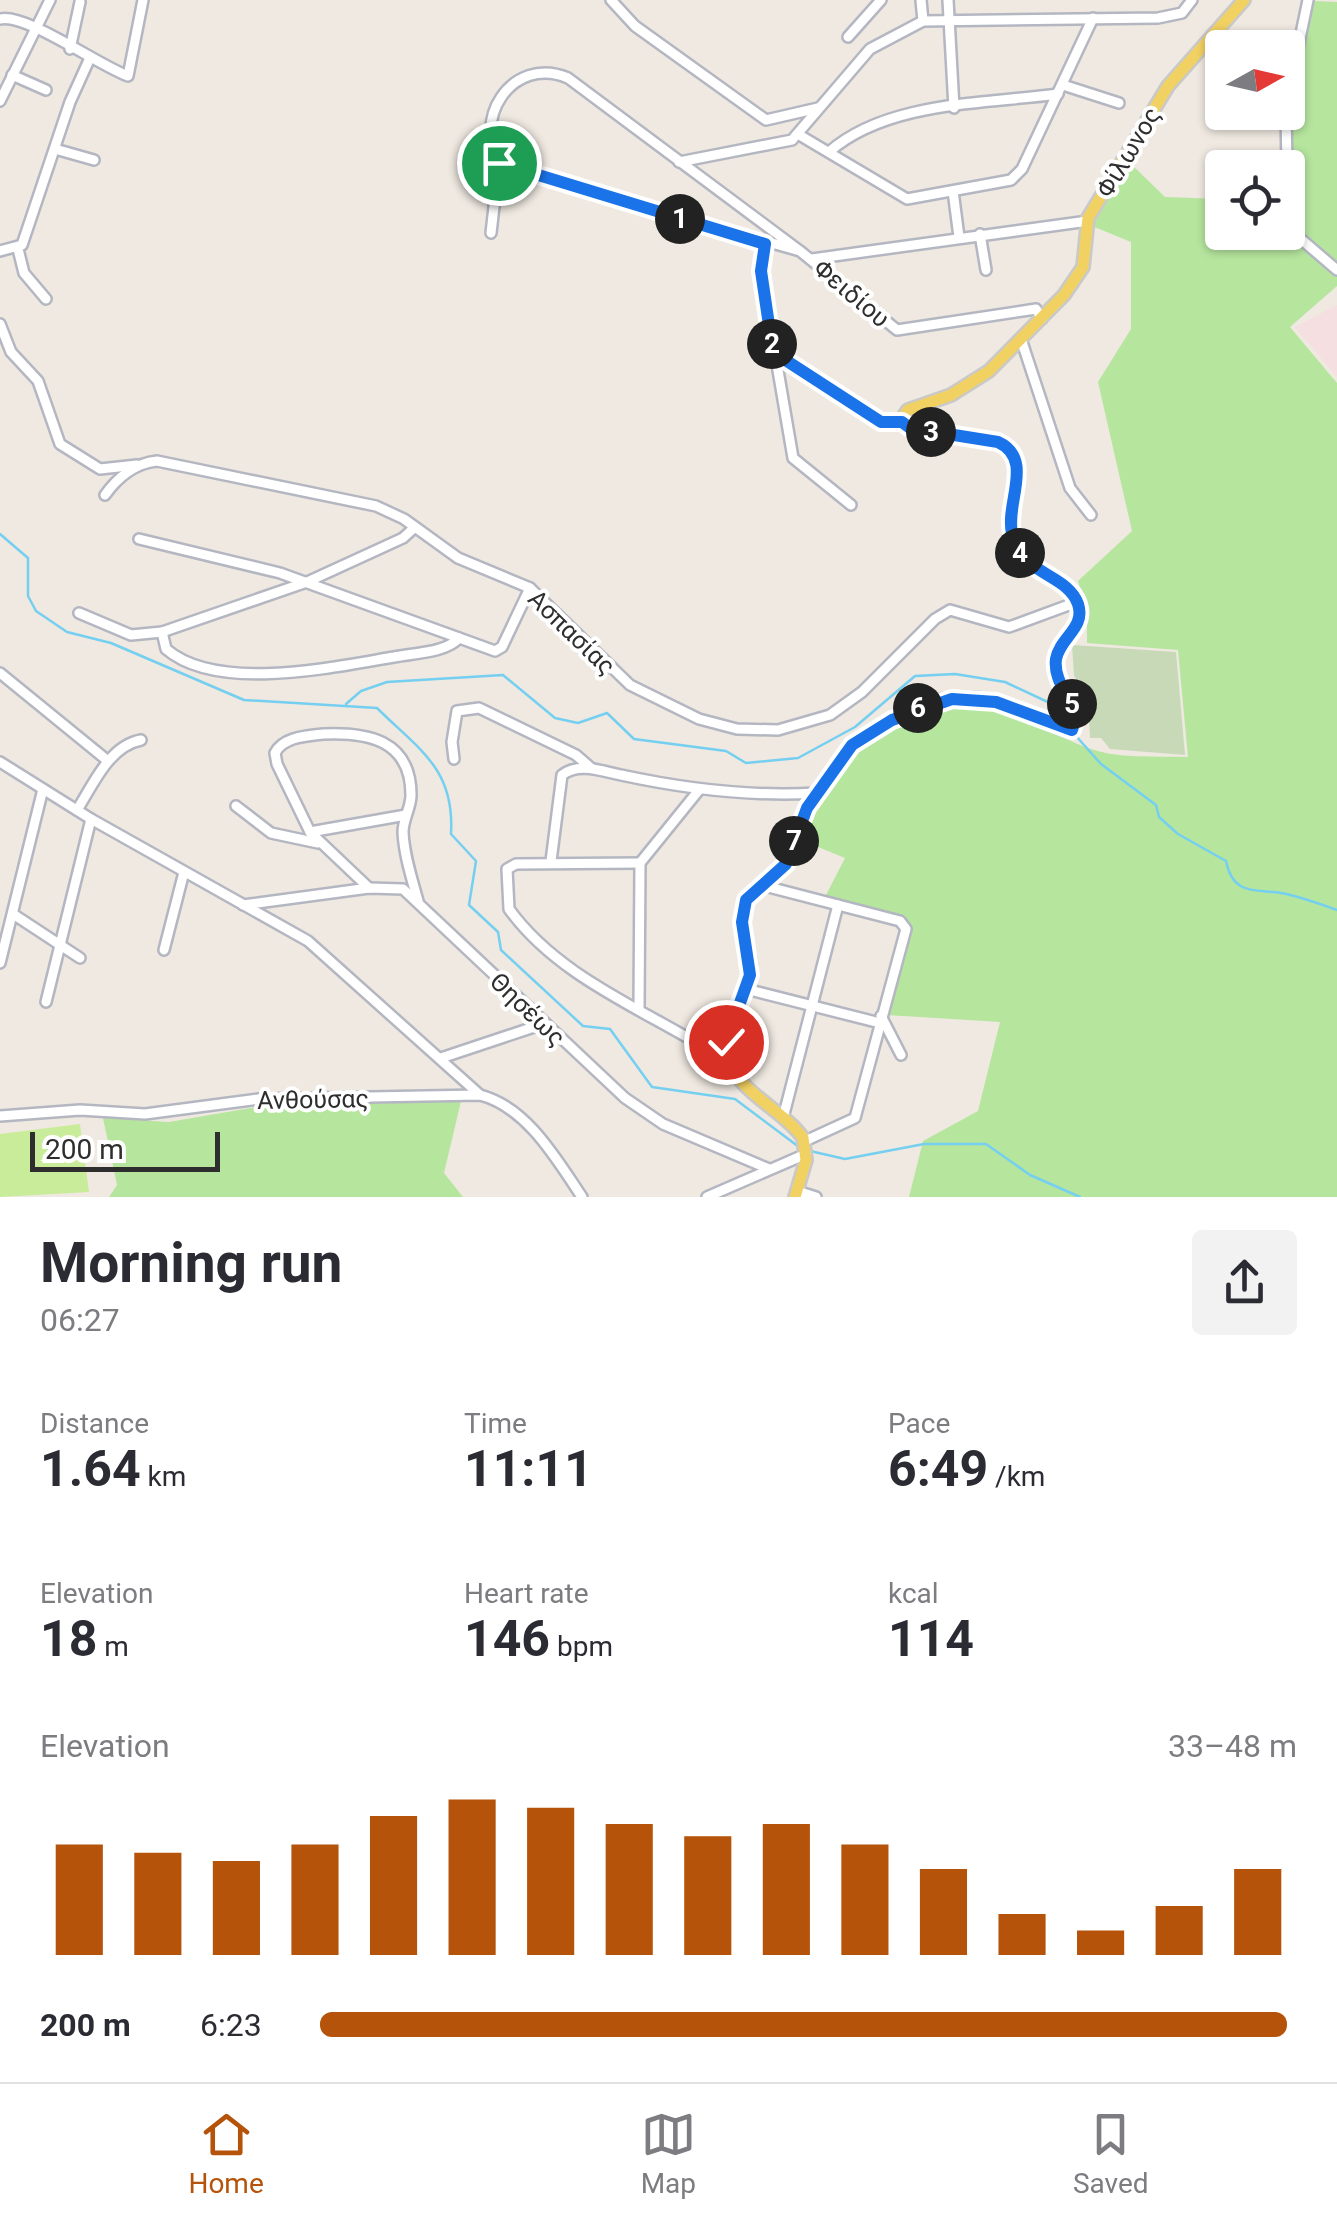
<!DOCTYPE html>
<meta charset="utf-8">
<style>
body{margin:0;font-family:Roboto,sans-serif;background:#f2f2f3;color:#2b2b33;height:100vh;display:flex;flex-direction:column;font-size:38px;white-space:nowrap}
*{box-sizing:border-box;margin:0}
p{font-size:32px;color:#7c7c81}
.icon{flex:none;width:55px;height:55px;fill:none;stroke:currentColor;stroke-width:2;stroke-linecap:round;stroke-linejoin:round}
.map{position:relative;height:1197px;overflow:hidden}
.drawer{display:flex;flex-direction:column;background:#fff;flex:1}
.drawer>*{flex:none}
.needle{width:65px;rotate:82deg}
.buttons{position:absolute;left:1205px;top:30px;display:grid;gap:20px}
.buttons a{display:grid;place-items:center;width:100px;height:100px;border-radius:10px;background:#fff;box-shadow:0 2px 8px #0004;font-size:50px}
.scale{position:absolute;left:30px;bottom:25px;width:190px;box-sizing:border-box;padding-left:10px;border:5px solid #2e2e2e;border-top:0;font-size:28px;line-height:35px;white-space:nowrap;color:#2e2e2e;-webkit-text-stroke:8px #fff;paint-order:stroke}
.pin{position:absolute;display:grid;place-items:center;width:85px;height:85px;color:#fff;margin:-42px;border:5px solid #fff;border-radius:50%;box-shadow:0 2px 10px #0007}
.km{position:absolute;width:50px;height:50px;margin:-25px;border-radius:50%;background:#222;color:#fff;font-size:28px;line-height:50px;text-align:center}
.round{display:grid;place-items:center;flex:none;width:105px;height:105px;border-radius:10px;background:#f2f2f3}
.headline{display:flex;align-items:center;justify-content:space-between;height:170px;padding:0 40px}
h1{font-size:55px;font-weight:700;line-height:75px}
.metrics{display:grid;grid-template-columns:repeat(3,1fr);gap:15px;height:170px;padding:10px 40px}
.metrics div{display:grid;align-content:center}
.metrics b{font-size:50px;font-weight:700}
.metrics small{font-size:28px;font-weight:400}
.metrics p{font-size:28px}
.chart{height:280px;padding:20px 40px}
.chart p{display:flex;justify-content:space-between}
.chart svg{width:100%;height:180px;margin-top:10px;stroke:#b45309;stroke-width:6}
ul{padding:0 40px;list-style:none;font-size:32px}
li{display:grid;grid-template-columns:160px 120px 1fr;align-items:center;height:75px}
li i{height:25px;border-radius:12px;background:#b45309}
.dock{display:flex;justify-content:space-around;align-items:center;height:140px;border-top:2px solid #e1e1e2;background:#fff;font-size:28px;color:#7c7c81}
.dock a{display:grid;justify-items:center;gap:5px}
.dock .current{color:#b45309}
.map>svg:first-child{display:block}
</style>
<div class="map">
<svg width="1337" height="1197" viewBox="0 0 1337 1197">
<rect width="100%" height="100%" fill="#efe9e1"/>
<path fill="#f5dfe0" d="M1337 305V377L1295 327Z"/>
<g fill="#b6e59e">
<path d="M1314 1 1337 2V286L1290 327 1337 383V1197H909L923 1141 978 1111 1000 1022 887 1015 912 929 908 920 825 897 845 858 801 840C834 762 893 687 990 707 1032 716 1069 747 1111 754 1136 758 1163 756 1188 757L1178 650 1087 643V610L1078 581 1132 531 1098 382 1131 329V242L1092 226 1130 163 1165 197 1222 199V232L1301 236C1268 183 1299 57 1314 1Z"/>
<path d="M462 1097 444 1173 463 1197H109L117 1185 103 1118 169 1122 273 1104Z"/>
</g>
<path fill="#c8d9b8" d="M1072 645 1176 652 1185 755 1110 749 1101 738H1090L1088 694 1074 676Z"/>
<path fill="#c9ec9a" d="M80 1124 89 1192 0 1197V1134Z"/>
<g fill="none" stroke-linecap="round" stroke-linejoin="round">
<g stroke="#75cff0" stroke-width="2.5">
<path d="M0 534 28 558V596L36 611 67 632 111 643 244 700 377 708C418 749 455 768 451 834L476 861 469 905 498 932 501 950 583 1026 610 1029 652 1087 735 1099 799 1147"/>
<path d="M346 704 361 691 387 682 503 675 555 718 578 723 607 713 634 739 726 751 746 763 798 758 855 727 915 676 955 674 1005 682 1052 704 1069 720"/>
<path d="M1076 736 1101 764 1156 805 1159 817 1178 834 1226 861C1233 896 1255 889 1281 893 1299 896 1320 904 1337 910"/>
<path d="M810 1151 845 1159 924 1144H986L1030 1175 1080 1197"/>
</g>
<g stroke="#b4b7c1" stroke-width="14">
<g id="minor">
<path d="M611 0 635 26 766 120 818 108"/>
<path d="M921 0 923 21"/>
<path d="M948 0 954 108"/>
<path d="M0 19C26 13 96 64 128 76L143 0"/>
<path d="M848 37 881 0"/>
<path d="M70 49 80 2"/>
<path d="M12 75 46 90"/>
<path d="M1063 85 1119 103"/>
<path d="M1288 96 1308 0"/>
<path d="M0 101 50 0"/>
<path d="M1286 112 1287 168"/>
<path d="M801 136 907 199 1011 180 1022 169 1093 18"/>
<path d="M55 149 94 160"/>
<path d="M829 152C887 101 985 104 1058 94"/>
<path d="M679 162 792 140 870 49 923 21 1158 18 1182 13 1192 0"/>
<path d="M1288 182 1295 234 1337 270"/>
<path d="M953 191 959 237"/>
<path d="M491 233 499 163"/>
<path d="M980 234 986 270"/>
<path d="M765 245 761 271 793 458 851 505"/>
<path d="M18 249 24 273 46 299"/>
<path d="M0 251 22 245 70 102 89 60"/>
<path d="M800 251 568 78C511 54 469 123 503 166L800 251 897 330 1036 309 1042 319"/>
<path d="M812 259 1088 221"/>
<path d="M0 324 11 352 38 381 60 444 100 469 137 465"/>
<path d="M1021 339 1070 488 1091 515"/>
<path d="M773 352 881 422 902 421"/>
<path d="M105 495C117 478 135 463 157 461L376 506 404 519 458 558 530 588 630 685 699 719 737 729 778 730 830 715 862 692 935 619 950 610 1009 627 1077 602"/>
<path d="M139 539 280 573 495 651 502 647 530 588"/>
<path d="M79 613 131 635 162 632 307 582 403 538 414 528"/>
<path d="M162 632 166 649C217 693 334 667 394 657 413 653 446 653 459 638"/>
<path d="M0 673 108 761"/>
<path d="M454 759 452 742 457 711 479 708 576 755 591 768"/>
<path d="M0 762 91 819 308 941 480 1095"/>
<path d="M236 806 271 833 318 843"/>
<path d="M77 810C93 785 109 746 141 740"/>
<path d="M310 832 406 815"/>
<path d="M551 861 562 775C579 762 601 771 621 775 686 789 750 797 816 793"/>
<path d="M640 863 516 864 507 869 509 909C553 970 626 1002 690 1039L701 1044 726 1042"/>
<path d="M761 885 900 921 906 929 855 1118 805 1141"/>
<path d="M369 888 310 832 277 764 275 753C283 737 306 736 323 734 366 732 411 739 411 795 411 808 403 819 403 832 404 855 412 879 418 901"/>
<path d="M243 905 369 888 403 889 625 1098 663 1124 769 1169"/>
<path d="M13 914 80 958"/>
<path d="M164 950 184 872"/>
<path d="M0 963 43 789"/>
<path d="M746 989 880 1023"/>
<path d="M46 1002 91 819"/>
<path d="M639 1007 640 863 699 790"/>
<path d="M881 1016 901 1055"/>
<path d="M441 1058 543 1024"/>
<path d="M0 1116 80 1110 145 1114 259 1099 480 1095C527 1107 557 1160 582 1197"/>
<path d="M783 1118 838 905"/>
<path d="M797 1191 816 1197"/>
<path d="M707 1197 806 1154"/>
</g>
</g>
<g stroke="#c9c9c9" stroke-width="16">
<path id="major" d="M795 1197 806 1160 803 1138C784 1110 733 1090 727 1054 722 1027 747 1000 751 974 753 954 739 934 742 914 746 885 779 881 789 856 795 842 797 827 804 813 839 745 912 683 994 701 1019 707 1041 722 1065 730H1072L1077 721C1073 699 1051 680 1057 656 1062 636 1088 626 1077 602 1064 573 1023 573 1013 538 1005 510 1024 481 1014 454L998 442 909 428 903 417 908 410 951 395 989 371 1064 295 1083 267 1088 218 1168 86 1244 0"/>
</g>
<use href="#minor" stroke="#fff" stroke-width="9"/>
<use href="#major" stroke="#f2d163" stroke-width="11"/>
</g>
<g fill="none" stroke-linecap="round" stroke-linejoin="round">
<g stroke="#fff" stroke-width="20">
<path id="route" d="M499 163 765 244 761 271 773 352 881 422H902L910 428 998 442C1035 459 1005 503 1012 533 1021 576 1067 573 1078 604 1086 628 1060 637 1056 659 1053 680 1071 698 1076 717L1072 730 996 702 952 699 892 720 852 745 807 808 786 864 746 900 742 922 750 975 726 1042"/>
</g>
<use href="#route" stroke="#1a73e8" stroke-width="12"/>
</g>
<g text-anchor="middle" stroke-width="8" stroke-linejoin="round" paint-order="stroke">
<g font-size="25" fill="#2e2e2e" stroke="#fff">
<text transform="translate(1128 152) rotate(-59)" y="9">Φίλωνος</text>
<text transform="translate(852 293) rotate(40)" y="9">Φειδίου</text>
<text transform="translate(572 632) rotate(44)" y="9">Ασπασίας</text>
<text transform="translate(528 1009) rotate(44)" y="9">Θησέως</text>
<text transform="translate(313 1099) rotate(-1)" y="9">Ανθούσας</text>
</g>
</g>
</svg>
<div class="buttons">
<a><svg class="needle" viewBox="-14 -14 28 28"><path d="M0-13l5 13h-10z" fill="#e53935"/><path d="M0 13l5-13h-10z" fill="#7c7c81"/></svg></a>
<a><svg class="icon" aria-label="locate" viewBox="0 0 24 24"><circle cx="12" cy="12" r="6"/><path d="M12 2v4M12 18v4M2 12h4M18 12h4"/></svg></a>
</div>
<div class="scale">200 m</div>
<div class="pin" style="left:499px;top:163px;background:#1e9e55"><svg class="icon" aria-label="arrive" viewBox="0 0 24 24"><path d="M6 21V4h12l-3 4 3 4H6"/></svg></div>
<div class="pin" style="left:726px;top:1042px;background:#d93025"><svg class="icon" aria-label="check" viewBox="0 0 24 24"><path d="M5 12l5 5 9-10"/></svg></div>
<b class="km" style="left:680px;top:219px">1</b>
<b class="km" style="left:772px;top:344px">2</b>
<b class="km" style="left:931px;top:432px">3</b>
<b class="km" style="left:1020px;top:553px">4</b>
<b class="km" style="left:1072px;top:704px">5</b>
<b class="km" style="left:918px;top:708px">6</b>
<b class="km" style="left:794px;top:841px">7</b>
</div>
<section class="drawer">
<div class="headline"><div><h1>Morning run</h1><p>06:27</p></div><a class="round"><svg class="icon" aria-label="share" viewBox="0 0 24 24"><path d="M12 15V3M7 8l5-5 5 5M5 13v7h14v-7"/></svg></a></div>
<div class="metrics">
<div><p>Distance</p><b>1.64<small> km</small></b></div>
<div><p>Time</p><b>11:11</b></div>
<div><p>Pace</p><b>6:49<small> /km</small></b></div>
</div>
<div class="metrics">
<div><p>Elevation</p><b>18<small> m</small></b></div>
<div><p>Heart rate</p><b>146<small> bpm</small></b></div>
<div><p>kcal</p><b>114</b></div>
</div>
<div class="chart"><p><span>Elevation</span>33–48 m</p>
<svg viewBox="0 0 160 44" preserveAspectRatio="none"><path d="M5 44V17M15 44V19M25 44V21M35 44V17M45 44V10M55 44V6M65 44V8M75 44V12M85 44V15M95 44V12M105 44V17M115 44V23M125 44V34M135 44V38M145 44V32M155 44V23"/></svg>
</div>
<ul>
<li><b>200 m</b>6:23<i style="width:99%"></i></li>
</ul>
</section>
<nav class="dock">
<a class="current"><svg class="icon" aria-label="home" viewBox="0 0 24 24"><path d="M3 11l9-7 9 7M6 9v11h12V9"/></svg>Home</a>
<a><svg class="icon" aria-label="map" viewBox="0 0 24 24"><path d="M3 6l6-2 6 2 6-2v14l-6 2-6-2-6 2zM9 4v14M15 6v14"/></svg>Map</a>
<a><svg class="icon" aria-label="saved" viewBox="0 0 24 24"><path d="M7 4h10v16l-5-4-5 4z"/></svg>Saved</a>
</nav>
